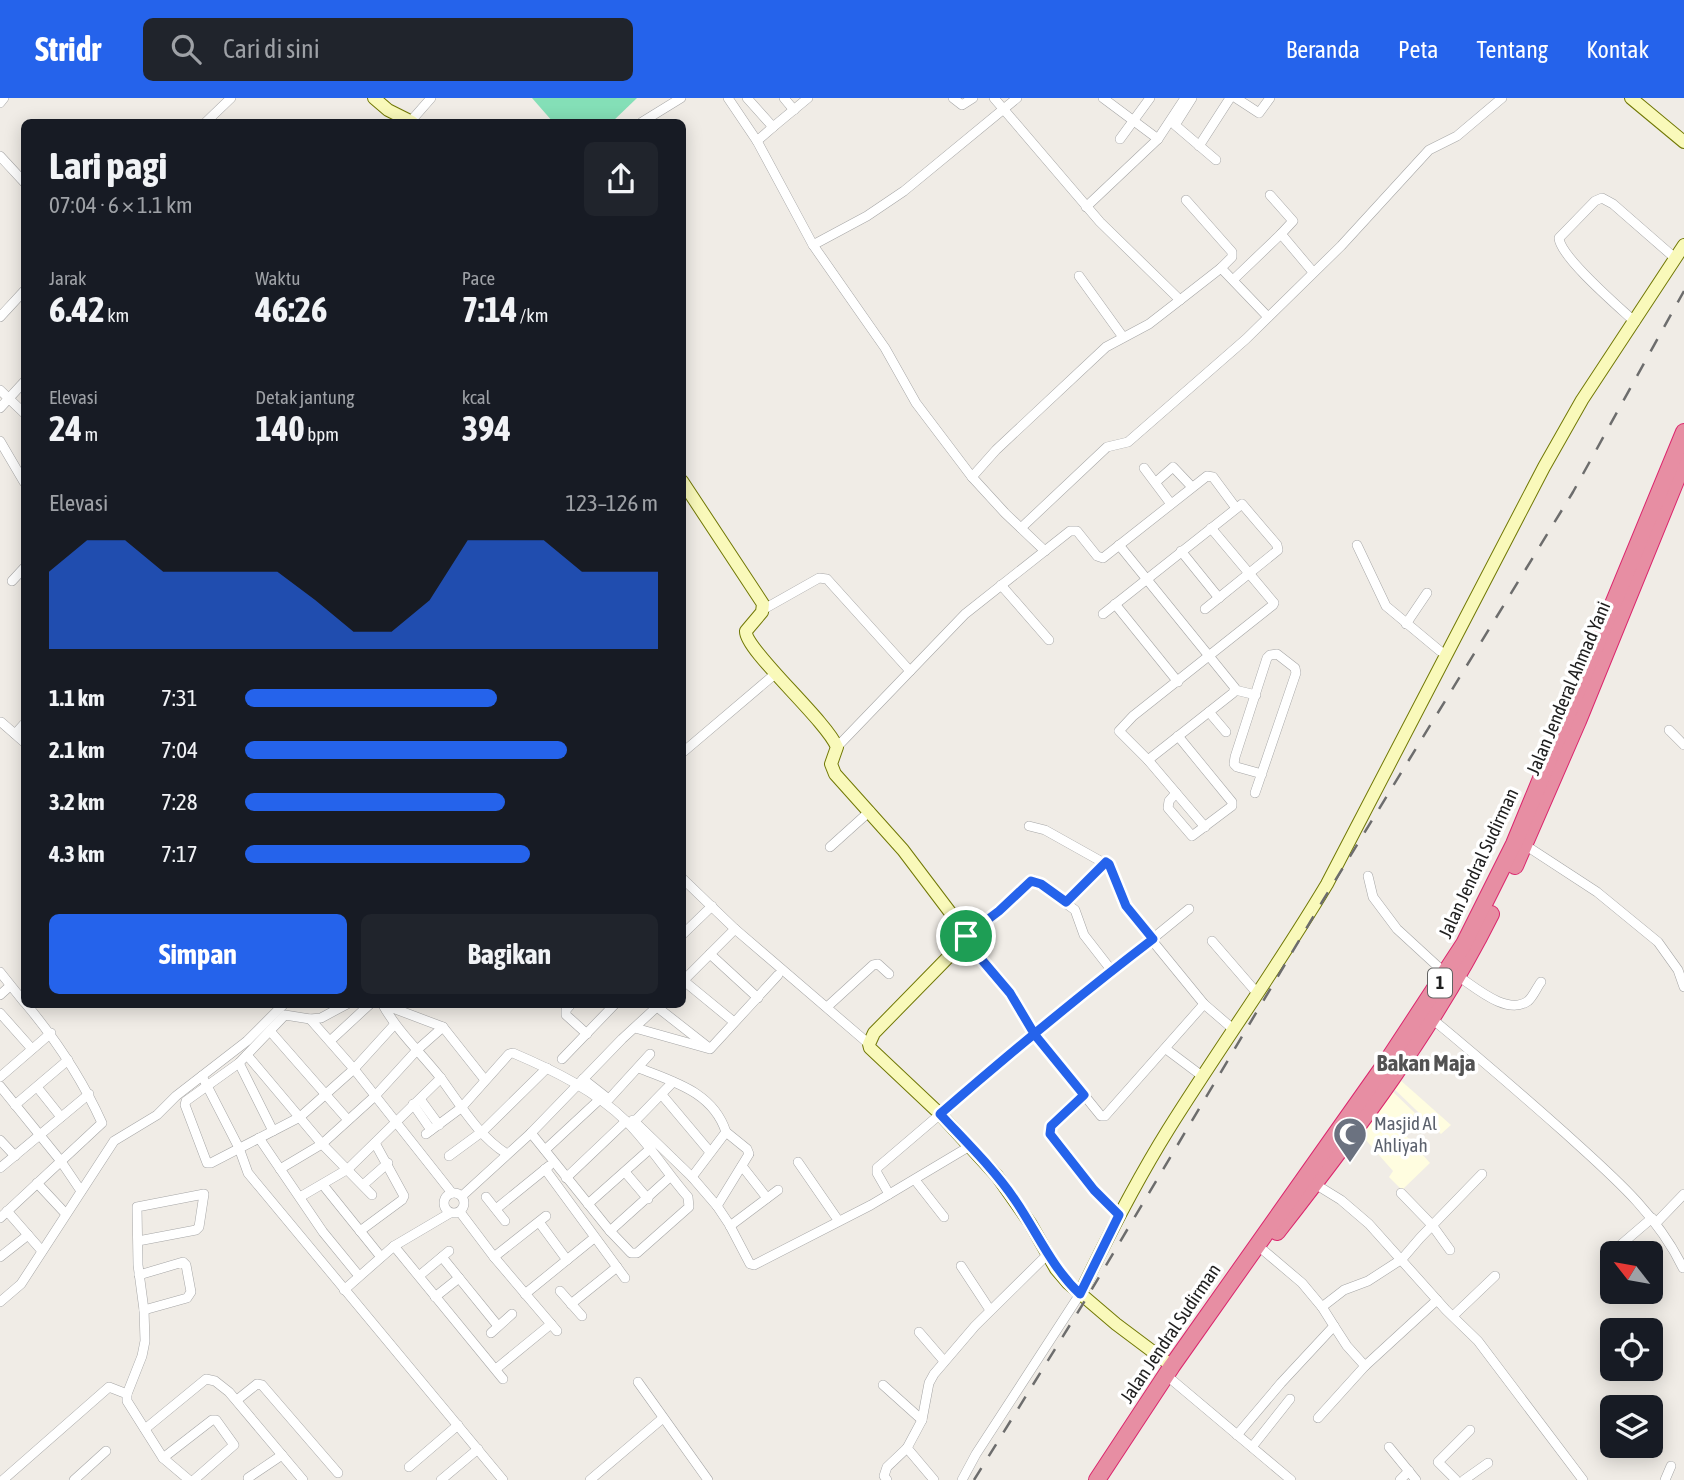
<!DOCTYPE html>
<html lang="id">
<meta charset="utf-8">
<style>
body{margin:0;font-family:"Asap Condensed",sans-serif;background:#20242c;color:#f1f3f6;height:100vh;display:flex;flex-direction:column;font-size:26px;white-space:nowrap}
*{box-sizing:border-box;margin:0}
p{font-size:23px;color:#9ea1a6}
.icon{flex:none;width:38px;height:38px;fill:none;stroke:currentColor;stroke-width:2;stroke-linecap:round;stroke-linejoin:round}
.map{position:relative;flex:1;overflow:hidden}
.drawer{position:absolute;left:21px;top:21px;width:665px;height:889px;display:flex;flex-direction:column;background:#171b24;border-radius:10px;box-shadow:0 4px 18px #0003}
.drawer>*{flex:none}
.needle{width:46px;rotate:301deg}
.controls{position:absolute;left:1600px;top:1143px;display:grid;gap:14px}
.controls a{display:grid;place-items:center;width:63px;height:63px;border-radius:10px;background:#171b24;box-shadow:0 4px 18px #0003;font-size:35px}
.pin{position:absolute;display:grid;place-items:center;width:60px;height:60px;color:#fff;margin:-30px;border:4px solid #fff;border-radius:50%;box-shadow:0 2px 7px #0007}
.round{display:grid;place-items:center;flex:none;width:74px;height:74px;border-radius:10px;background:#20242c}
.head{display:flex;align-items:center;justify-content:space-between;height:119px;padding:0 28px}
h1{font-size:38px;font-weight:700;line-height:52px}
.metrics{display:grid;grid-template-columns:repeat(3,1fr);gap:10px;height:119px;padding:7px 28px}
.metrics div{display:grid;align-content:center}
.metrics b{font-size:35px;font-weight:700}
.metrics small{font-size:19px;font-weight:400}
.metrics p{font-size:19px}
.chart{height:196px;padding:14px 28px}
.chart p{display:flex;justify-content:space-between}
.chart svg{width:100%;height:126px;margin-top:7px;fill:#2563eb;opacity:.7}
.action{display:flex;gap:14px;margin-top:auto;padding:14px 28px}
.action a{flex:1;height:80px;border-radius:10px;background:#2563eb;color:#fff;font-size:28px;font-weight:700;line-height:80px;text-align:center}
.action a+a{background:#20242c;color:#f1f3f6}
ul{padding:0 28px;list-style:none;font-size:23px}
li{display:grid;grid-template-columns:112px 84px 1fr;align-items:center;height:52px}
li i{height:18px;border-radius:9px;background:#2563eb}
header{display:flex;align-items:center;gap:42px;box-sizing:border-box;height:98px;padding:0 35px;background:#2563eb;color:#fff}
header strong{font-size:33px}
nav{display:flex;gap:38px;margin-inline-start:auto;font-size:24px}
.search{width:490px;height:63px;background:#20242c;display:flex;align-items:center;gap:18px;box-sizing:border-box;padding:0 24px;border-radius:10px;color:#9ea1a6;font-size:26px}
.map>svg:first-child{display:block}
</style>
<header>
<strong>Stridr</strong>
<div class="search"><svg class="icon" aria-label="search" viewBox="0 0 24 24"><circle cx="10" cy="10" r="6"/><path d="M15 15l6 6"/></svg>Cari di sini</div>
<nav><a>Beranda</a><a>Peta</a><a>Tentang</a><a>Kontak</a></nav>
</header>
<div class="map">
<svg width="1684" height="1382" viewBox="0 0 1684 1382">
<rect width="100%" height="100%" fill="#f0ece6"/>
<g fill="#fffde0">
<path d="M1398 980 1451 1027 1441 1036 1391 988Z"/>
<path d="M1390 991 1415 1015 1401 1032 1430 1065 1402 1092 1389 1079 1393 1073 1357 1032Z"/>
</g>
<path fill="#84dfb7" d="M532 0H637L612 24H553Z"/>
<g fill="none" stroke-linecap="round" stroke-linejoin="round">
<g stroke="#a6a6a6" stroke-width="10">
<g id="street">
<path d="M728 0 757 43"/>
<path d="M747 0 773 29 808 0"/>
<path d="M784 0 794 12"/>
<path d="M953 0 962 7 973 0"/>
<path d="M994 0 1100 124 1180 202 1149 226 1106 249 996 352 972 379 1005 415 1045 453"/>
<path d="M1103 0 1158 41"/>
<path d="M1192 0 1175 27 1216 62"/>
<path d="M1236 0 1259 15 1270 0"/>
<path d="M0 5 4 0"/>
<path d="M206 24 231 0"/>
<path d="M410 24 431 0"/>
<path d="M642 24 681 0"/>
<path d="M773 29 757 43 813 147 885 250 916 305 972 379"/>
<path d="M1120 41 1150 0"/>
<path d="M1199 48 1230 0"/>
<path d="M0 58 24 84"/>
<path d="M1270 97 1293 123 1281 136 1313 174"/>
<path d="M1186 102 1232 154V159L1221 170"/>
<path d="M1086 109 1158 41 1185 0"/>
<path d="M813 147 867 118 904 93 1017 0"/>
<path d="M1079 178 1123 239"/>
<path d="M1233 182 1281 136"/>
<path d="M1180 202 1221 170 1268 219"/>
<path d="M0 219 24 193"/>
<path d="M1635 224C1619 209 1560 159 1559 140L1595 103 1602 100 1613 106 1676 161"/>
<path d="M0 292 24 315"/>
<path d="M0 310 24 284"/>
<path d="M0 343 24 384"/>
<path d="M1144 370 1171 406"/>
<path d="M1156 384 1173 369 1192 389"/>
<path d="M1021 430 1107 349 1128 344 1246 241 1341 148 1429 52 1457 38 1502 0"/>
<path d="M1119 447 1235 590 1233 595 1148 662"/>
<path d="M1357 447 1386 508 1440 553"/>
<path d="M1181 453 1219 500"/>
<path d="M12 483 24 470"/>
<path d="M1001 487 1049 542"/>
<path d="M1115 506 1178 584"/>
<path d="M764 511 819 480 827 481 910 573"/>
<path d="M1103 516 1242 406 1277 447 1278 452 1205 511"/>
<path d="M1406 526 1427 495"/>
<path d="M1235 592 1256 597"/>
<path d="M1209 614 1226 634"/>
<path d="M1 624 24 644"/>
<path d="M1669 632 1684 647"/>
<path d="M15 636 24 626"/>
<path d="M837 649 965 516 1070 433H1077L1097 458 1103 460 1207 378 1213 379 1236 410"/>
<path d="M682 655 775 576"/>
<path d="M1176 695 1169 703 1168 710 1192 738 1232 708V704L1178 638"/>
<path d="M1255 695 1296 575 1295 570 1277 556 1270 557 1267 560 1235 659 1234 666 1237 669 1262 676"/>
<path d="M1029 728 1045 732 1104 765"/>
<path d="M1205 729 1148 662 1119 633 1133 618 1273 507 1274 505 1211 430"/>
<path d="M1525 747 1597 794 1658 844 1678 872 1684 889"/>
<path d="M830 749 870 713"/>
<path d="M1368 778 1373 799 1397 831 1446 876"/>
<path d="M682 780 735 831 869 946"/>
<path d="M1066 804 1107 764 1127 809 1137 824 1204 906 1233 931"/>
<path d="M682 837 712 808"/>
<path d="M966 838 999 813 1034 782 1075 812 1084 837 1112 873"/>
<path d="M965 842 1010 895 1035 937 1084 997 1051 1028 1050 1036 1094 1092 1119 1117"/>
<path d="M1212 843 1257 895"/>
<path d="M710 856 758 900"/>
<path d="M0 874 24 904"/>
<path d="M1458 878C1475 889 1507 918 1528 903 1533 899 1537 889 1541 884"/>
<path d="M684 883 734 924"/>
<path d="M682 884 735 831"/>
<path d="M0 897 10 888"/>
<path d="M347 906 321 920 310 921 285 917 239 965 186 1003 185 1007 207 1065H211L300 1019 354 971 394 927"/>
<path d="M382 906 443 929 485 982"/>
<path d="M571 906 566 912V917L587 936"/>
<path d="M383 907C398 934 420 954 440 979 460 1006 478 1038 507 1056"/>
<path d="M657 909 708 949"/>
<path d="M827 909 873 867 878 866 889 876"/>
<path d="M0 915 32 951"/>
<path d="M1431 920C1477 958 1521 996 1565 1035 1610 1076 1656 1114 1683 1170"/>
<path d="M310 921 354 971 452 1095"/>
<path d="M635 930 710 951 778 877"/>
<path d="M270 933 348 1022"/>
<path d="M330 943 370 906"/>
<path d="M1166 951 1202 978"/>
<path d="M247 957 322 1046 372 1097"/>
<path d="M562 961 615 906"/>
<path d="M239 965 273 1033"/>
<path d="M639 970C674 984 713 994 726 1034L692 1079"/>
<path d="M202 978 239 1050 248 1075 503 1382"/>
<path d="M0 979 51 935"/>
<path d="M583 981 606 999"/>
<path d="M0 988 60 1062 81 1093"/>
<path d="M37 989 61 1019"/>
<path d="M662 997 710 1054"/>
<path d="M1084 997 1101 1018H1105L1204 906"/>
<path d="M420 1001 439 1027"/>
<path d="M609 1001 650 956"/>
<path d="M413 1006 431 1032"/>
<path d="M15 1007 68 962"/>
<path d="M633 1022 692 1079 717 1108 749 1056 747 1051 726 1034"/>
<path d="M634 1024 673 984"/>
<path d="M426 1036 461 1010 509 956 513 955C553 972 596 993 627 1024 650 1047 667 1075 688 1099L689 1109 637 1155H631L610 1133 531 1035"/>
<path d="M259 1040 323 1134 359 1178"/>
<path d="M0 1042 15 1058"/>
<path d="M545 1052 600 1001"/>
<path d="M449 1058 483 1033 547 970"/>
<path d="M798 1064 838 1122"/>
<path d="M742 1068 767 1100"/>
<path d="M0 1070 89 996"/>
<path d="M280 1071 322 1046 375 998 417 952 443 929"/>
<path d="M545 1071 625 1180"/>
<path d="M625 1074 648 1101"/>
<path d="M566 1080 626 1023"/>
<path d="M915 1082 944 1119"/>
<path d="M37 1085 65 1115"/>
<path d="M1315 1086 1341 1102 1369 1126 1446 1212 1478 1243 1583 1382"/>
<path d="M323 1087 381 1159"/>
<path d="M363 1087 388 1065"/>
<circle cx="454" cy="1105" r="10"/>
<path d="M1401 1095 1432 1127 1450 1152"/>
<path d="M889 1096 877 1075V1070L1006 960 1189 811"/>
<path d="M462 1098 531 1035 622 941 660 906"/>
<path d="M300 1099 348 1071 441 980"/>
<path d="M486 1099 505 1123"/>
<path d="M588 1106 651 1050"/>
<path d="M717 1108 729 1126 750 1166 754 1167 871 1107 970 1048"/>
<path d="M496 1111 549 1068"/>
<path d="M7 1113 42 1153"/>
<path d="M460 1114 494 1159 557 1233"/>
<path d="M0 1120 102 1025C82 981 57 943 26 906"/>
<path d="M539 1124 567 1162"/>
<path d="M1656 1125 1684 1096"/>
<path d="M730 1128 778 1092"/>
<path d="M360 1133 402 1102 404 1098 375 1045"/>
<path d="M610 1133 670 1079"/>
<path d="M394 1148 503 1281"/>
<path d="M1617 1150 1652 1120"/>
<path d="M1263 1152 1302 1185 1322 1209"/>
<path d="M0 1159 28 1137"/>
<path d="M442 1159 498 1228"/>
<path d="M494 1159 546 1118"/>
<path d="M961 1168 990 1212"/>
<path d="M139 1177 183 1164 186 1167 191 1194 187 1200 144 1212"/>
<path d="M419 1178 449 1153"/>
<path d="M344 1192 394 1148 450 1115"/>
<path d="M560 1193 582 1218"/>
<path d="M525 1196 594 1140"/>
<path d="M435 1199 459 1180"/>
<path d="M0 1204 21 1186 114 1043 157 1017 176 998 247 943 284 906"/>
<path d="M571 1206 617 1169"/>
<path d="M1453 1218 1495 1178"/>
<path d="M1334 1228 1347 1248 1365 1268"/>
<path d="M919 1234 944 1263"/>
<path d="M491 1235 512 1216"/>
<path d="M496 1271 551 1226"/>
<path d="M1172 1282 1291 1382"/>
<path d="M638 1284 708 1382"/>
<path d="M883 1287 922 1322"/>
<path d="M127 1296 142 1258 145 1243 144 1212 138 1167 137 1109 204 1096 199 1129 196 1132 138 1143"/>
<path d="M237 1302 257 1286 262 1287 338 1375"/>
<path d="M1318 1320 1365 1268 1437 1202"/>
<path d="M145 1331 206 1281 215 1283 229 1294 303 1382"/>
<path d="M1237 1337 1281 1285 1334 1228 1322 1209 1344 1192 1368 1183 1402 1161 1420 1140 1482 1076"/>
<path d="M1252 1349 1290 1301"/>
<path d="M1389 1349 1416 1382"/>
<path d="M163 1360 212 1322H216L234 1347 194 1382"/>
<path d="M409 1369 458 1327"/>
<path d="M248 1380 282 1357"/>
<path d="M3 1382 109 1289 127 1296V1303L163 1360 189 1382"/>
<path d="M74 1382 106 1353"/>
<path d="M441 1382 478 1351"/>
<path d="M590 1382 663 1320"/>
<path d="M887 1382 884 1378 887 1369 907 1350"/>
<path d="M934 1382 907 1350 922 1322 929 1285 934 1276 975 1228 1049 1155"/>
<path d="M962 1382 976 1356 1080 1196"/>
<path d="M1400 1382 1409 1373"/>
<path d="M1456 1382 1438 1364 1470 1332"/>
<path d="M1464 1382 1488 1365"/>
<path d="M1665 1382 1671 1368"/>
</g>
</g>
<g stroke="#717805" stroke-width="14">
<g id="secondary">
<path d="M374 0 388 12 412 24"/>
<path d="M1631 0 1684 44"/>
<path d="M682 383 763 506 762 514 746 533C744 551 825 621 837 649L831 666 835 676 903 752 965 834V842L874 935 869 946 870 950 940 1016 997 1078 1030 1125 1056 1171 1068 1185 1116 1226 1172 1268"/>
<path d="M1080 1196C1107 1140 1135 1085 1168 1032 1220 949 1277 870 1327 786L1544 369 1582 302 1684 147"/>
</g>
</g>
<g stroke="#db266d" stroke-width="18">
<g id="highway">
<path d="M1515 768 1578 623 1684 363"/>
<path d="M1277 1134C1355 1034 1434 930 1491 816"/>
<path d="M1097 1382 1172 1268 1388 962 1464 846 1514 746 1684 334"/>
</g>
</g>
<use href="#street" stroke="#fff" stroke-width="9"/>
<use href="#secondary" stroke="#f9f9ba" stroke-width="12"/>
<use href="#highway" stroke="#e78ea3" stroke-width="16"/>
<path stroke="#6d6d6d" stroke-width="2.5" stroke-dasharray="14 14" stroke-linecap="butt" d="M974 1382 1086 1201 1322 804 1573 394 1684 193"/>
</g>
<g fill="none" stroke-linecap="round" stroke-linejoin="round">
<g stroke="#fff" stroke-width="14">
<path id="route" d="M966 838 965 842 1010 895 1035 937 1084 997 1051 1028 1050 1036 1094 1092 1119 1117 1080 1196C1052 1170 1037 1134 1015 1102 994 1071 966 1044 940 1016 1009 956 1080 897 1153 841L1126 808 1109 766 1106 764 1066 804 1041 786 1031 783 999 813 966 838"/>
</g>
<use href="#route" stroke="#2563eb" stroke-width="9"/>
</g>
<defs>
<g id="mosque-pin" transform="scale(1.75)"><path d="M0 17L-7.5 6A9.5 9.5 0 1 1 7.5 6Z" fill="#6b7280" stroke="#fff"/><path d="M3.5-4.9A6 6 0 1 0 3.5 4.9A5 5 0 1 1 3.5-4.9Z" fill="#fff"/></g>
</defs>
<g fill-rule="evenodd">
<use href="#mosque-pin" x="1350" y="1036"/>
</g>
<g text-anchor="middle" stroke-width="7" stroke-linejoin="round" paint-order="stroke">
<rect fill="#fff" stroke="#626262" stroke-width="2" x="1428" y="870.5" width="24" height="29" rx="5"/>
<g font-size="18" font-weight="bold" fill="#1f1f1f">
<text x="1440" y="891">1</text>
</g>
<g font-size="19" fill="#1f1f1f" stroke="#fff">
<text transform="translate(1568 590) rotate(-67)" y="7">Jalan Jenderal Ahmad Yani</text>
<text transform="translate(1478 765) rotate(-65)" y="7">Jalan Jendral Sudirman</text>
<text transform="translate(1170 1235) rotate(-56)" y="7">Jalan Jendral Sudirman</text>
</g>
<g font-size="19" fill="#5b616d" stroke="#fff" text-anchor="start">
<text x="1374" y="1032">Masjid Al<tspan x="1374" dy="22">Ahliyah</tspan></text>
</g>
<g font-size="23" font-weight="bold" fill="#525252" stroke="#fff">
<text x="1426" y="973">Bakan Maja</text>
</g>
</g>
</svg>
<div class="controls">
<a><svg class="needle" viewBox="-14 -14 28 28"><path d="M0-13l5 13h-10z" fill="#e53935"/><path d="M0 13l5-13h-10z" fill="#9ea1a6"/></svg></a>
<a><svg class="icon" aria-label="locate" viewBox="0 0 24 24"><circle cx="12" cy="12" r="6"/><path d="M12 2v4M12 18v4M2 12h4M18 12h4"/></svg></a>
<a><svg class="icon" aria-label="layers" viewBox="0 0 24 24"><path d="M12 4l9 5-9 5-9-5zM3 14l9 5 9-5"/></svg></a>
</div>
<div class="pin" style="left:966px;top:838px;background:#1e9e55"><svg class="icon" aria-label="arrive" viewBox="0 0 24 24"><path d="M6 21V4h12l-3 4 3 4H6"/></svg></div>
<section class="drawer">
<div class="head"><div><h1>Lari pagi</h1><p>07:04 · 6 × 1.1 km</p></div><a class="round"><svg class="icon" aria-label="share" viewBox="0 0 24 24"><path d="M12 15V3M7 8l5-5 5 5M5 13v7h14v-7"/></svg></a></div>
<div class="metrics">
<div><p>Jarak</p><b>6.42<small> km</small></b></div>
<div><p>Waktu</p><b>46:26</b></div>
<div><p>Pace</p><b>7:14<small> /km</small></b></div>
</div>
<div class="metrics">
<div><p>Elevasi</p><b>24<small> m</small></b></div>
<div><p>Detak jantung</p><b>140<small> bpm</small></b></div>
<div><p>kcal</p><b>394</b></div>
</div>
<div class="chart"><p><span>Elevasi</span>123–126 m</p>
<svg viewBox="0 0 160 44" preserveAspectRatio="none"><path d="M0 44V17L10 6L20 6L30 17L40 17L50 17L60 17L70 27L80 38L90 38L100 27L110 6L120 6L130 6L140 17L150 17L160 17V44z"/></svg>
</div>
<ul>
<li><b>1.1 km</b>7:31<i style="width:61%"></i></li>
<li><b>2.1 km</b>7:04<i style="width:78%"></i></li>
<li><b>3.2 km</b>7:28<i style="width:63%"></i></li>
<li><b>4.3 km</b>7:17<i style="width:69%"></i></li>
</ul>
<div class="action"><a>Simpan</a><a>Bagikan</a></div>
</section>
</div>
